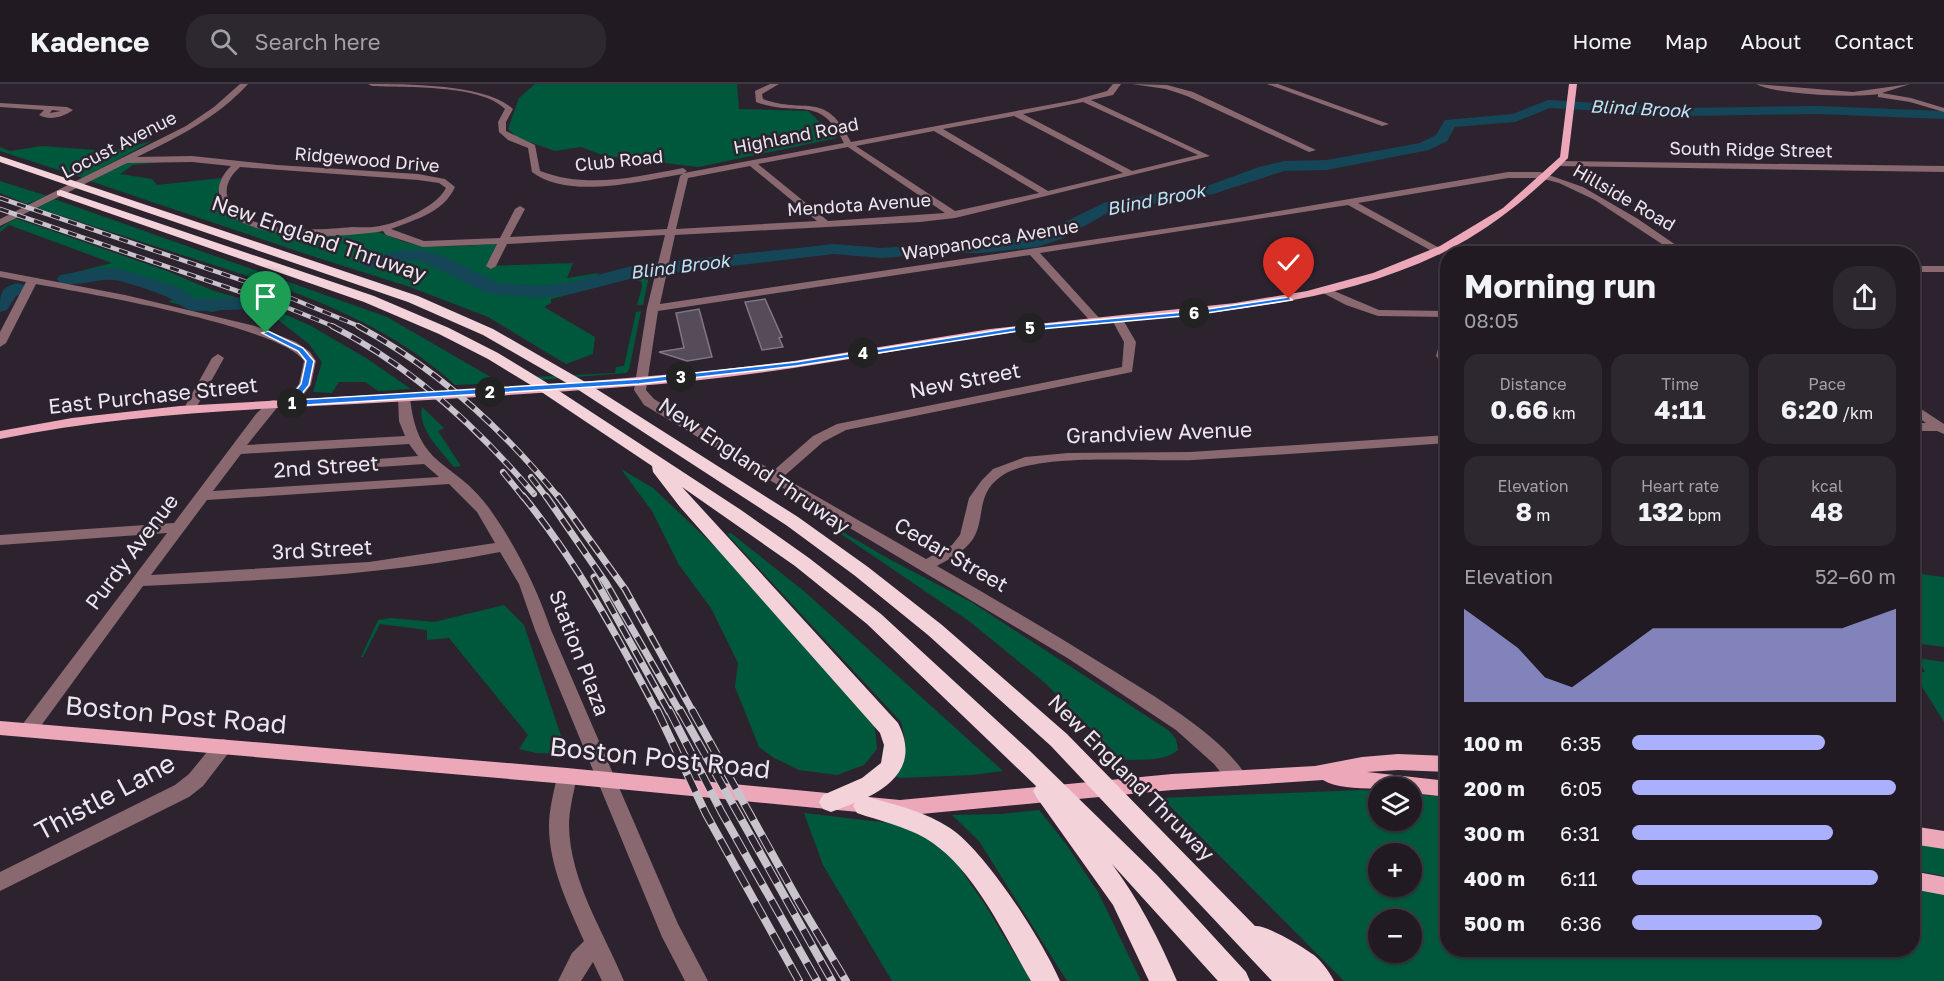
<!DOCTYPE html>
<meta charset="utf-8">
<style>
body{margin:0;font-family:"Golos Text",sans-serif;background:#2d2730;color:#f1f3f6;height:100vh;display:flex;flex-direction:column;font-size:22px;white-space:nowrap}
*{box-sizing:border-box;margin:0}
p{font-size:20px;color:#a2a1a6}
.icon{flex:none;width:33px;height:33px;fill:none;stroke:currentColor;stroke-width:2;stroke-linecap:round;stroke-linejoin:round}
.map{position:relative;flex:1;overflow:hidden}
.drawer{position:absolute;left:1440px;top:162px;width:480px;height:711px;display:flex;flex-direction:column;background:#211a23;border-radius:24px;box-shadow:0 2px 4px #0004,0 0 0 2px #3e3841}
.drawer>*{flex:none}
.fabs{position:absolute;left:1368px;top:693px;display:grid;gap:12px}
.fabs a{display:grid;place-items:center;width:54px;height:54px;border-radius:50%;background:#211a23;box-shadow:0 2px 4px #0004,0 0 0 2px #3e3841;font-size:30px}
.pin{position:absolute;display:grid;place-items:center;width:51px;height:51px;color:#fff;margin:-62px -26px;border-radius:50% 50% 50% 0;rotate:-45deg;box-shadow:0 0 6px #0007}
.pin .icon{rotate:45deg}
.km{position:absolute;width:30px;height:30px;margin:-15px;border-radius:50%;background:#222;color:#fff;font-size:16px;line-height:30px;text-align:center}
.round{display:grid;place-items:center;flex:none;width:63px;height:63px;border-radius:24px;background:#2d2730}
.headline{display:flex;align-items:center;justify-content:space-between;height:102px;padding:0 24px}
h1{font-size:33px;font-weight:700;line-height:45px}
.metrics{display:grid;grid-template-columns:repeat(3,1fr);gap:9px;height:102px;padding:6px 24px}
.metrics div{display:grid;align-content:center;border-radius:15px;background:#2d2730;text-align:center}
.metrics b{font-size:26px;font-weight:700}
.metrics small{font-size:16px;font-weight:400}
.metrics p{font-size:16px}
.chart{height:168px;padding:12px 24px}
.chart p{display:flex;justify-content:space-between}
.chart svg{width:100%;height:108px;margin-top:6px;fill:#aab0fb;opacity:.7}
ul{padding:0 24px;list-style:none;font-size:20px}
li{display:grid;grid-template-columns:96px 72px 1fr;align-items:center;height:45px}
li i{height:15px;border-radius:8px;background:#aab0fb}
header{display:flex;align-items:center;gap:36px;box-sizing:border-box;height:84px;padding:0 30px;background:#211a23;border-bottom:2px solid #3e3841}
header strong{font-size:28px}
nav{display:flex;gap:33px;margin-inline-start:auto;font-size:21px}
.search{width:420px;height:54px;background:#2d2730;display:flex;align-items:center;gap:15px;box-sizing:border-box;padding:0 21px;border-radius:24px;color:#a2a1a6;font-size:22px}
.map>svg:first-child{display:block}
</style>
<header>
<strong>Kadence</strong>
<div class="search"><svg class="icon" aria-label="search" viewBox="0 0 24 24"><circle cx="10" cy="10" r="6"/><path d="M15 15l6 6"/></svg>Search here</div>
<nav><a>Home</a><a>Map</a><a>About</a><a>Contact</a></nav>
</header>
<div class="map">
<svg width="1944" height="897" viewBox="0 0 1944 897">
<rect width="100%" height="100%" fill="#2c232f"/>
<g fill="#00583c" fill-rule="evenodd">
<path d="M535 0H737L739 25 808 27 837 54 698 83 605 72 581 63 555 67 518 54 508 45 519 14Z"/>
<path d="M152 57 83 94 0 67V63L10 67 42 62 110 67Z"/>
<path d="M172 77 133 81 120 90 152 95 157 101 222 94 217 113C245 166 320 141 368 146 384 148 397 157 412 160 439 165 467 161 494 160L497 161 486 182 573 179 567 194 599 189 596 193 651 182 643 221H637L642 203 641 197H634L633 194 551 215V219L544 223 595 253 593 270 566 280 488 233 410 203 306 170 90 97 126 79Z"/>
<path d="M0 97 47 112 27 120 0 109Z"/>
<path d="M54 115 387 233 501 299 455 301C383 235 290 205 198 176 144 159 91 141 37 124Z"/>
<path d="M15 134 167 187 214 207 264 221 311 242 366 274 411 305 378 307 365 298H339L332 309 313 308 322 278 309 260 277 235 260 225H223L212 228 169 218 175 213 114 194 75 197 61 192 112 179 9 141 0 148V144Z"/>
<path d="M641 227 629 286 626 289 538 296 533 293 615 289 616 283 624 282 636 228Z"/>
<path d="M422 323 444 344 438 347 461 382 454 383C441 367 417 344 422 323Z"/>
<path d="M621 385 653 404 728 475 868 628 875 645 877 665 864 681 837 691 799 686 774 674 759 663 735 603 738 579 711 524 679 481 652 427Z"/>
<path d="M807 427 889 475 971 518 1168 646 1176 655 1178 666C1165 678 1139 675 1122 676L1045 599 969 537Z"/>
<path d="M731 449 805 508 1003 687 972 691 899 694 893 691C905 673 907 659 901 638L727 450Z"/>
<path d="M1913 489 1944 493V563L1913 559Z"/>
<path d="M504 521 524 541 567 670 536 669 519 665 528 651 449 554 427 556V546L380 540 363 573H361L378 536 391 534 434 538Z"/>
<path d="M1917 574 1944 578V638L1913 588H1925Z"/>
<path d="M1361 706 1378 707V736H1412V710L1447 713 1448 866H1912L1913 801 1944 808V897H1344L1162 714ZM1378 770H1412V802H1378ZM1378 836H1412V868H1378Z"/>
<path d="M1039 726 1066 760 1098 808 1141 897H1067L979 757 952 731 1001 730Z"/>
<path d="M804 729 915 742 950 770 984 819 1031 897H892L823 781Z"/>
<path d="M1912 756 1944 762V792L1913 786Z"/>
</g>
<g fill="none" stroke-linecap="round" stroke-linejoin="round">
<g fill="#154657" fill-rule="evenodd">
<path d="M1548 16 1685 24 1817 22 1944 27V35L1817 30 1685 32 1550 24 1515 38 1455 43 1447 57 1429 66 1327 86 1284 87 1213 110 1111 127 1061 155 1037 163 982 169H943L882 174 834 170 637 193 571 210 539 214 487 209 421 177 403 176 369 185 362 183 360 179 362 175 403 166H422L443 172 498 199 539 202 570 198 636 181 834 160 882 164 943 159H982L1034 153 1106 118 1210 101 1259 83 1284 77 1327 76 1420 59 1436 51 1445 36 1513 30Z"/>
<path d="M101 184 120 185 180 204 197 215 257 213 264 215 267 219 264 223 257 225 193 227C182 224 175 216 165 212 151 206 135 201 120 197 100 192 80 204 60 199L57 195 60 191Z"/>
<path d="M17 199 24 201 27 205 24 209 16 212 7 226 0 228C0 209 0 204 17 199Z"/>
</g>
</g>
<g fill="#554b59" stroke="#807685" stroke-width="1.5">
<path d="M765 215 782 253 779 254 783 263 762 266 745 218Z"/>
<path d="M699 225 712 273 687 277 659 268 684 264 676 229Z"/>
</g>
<g fill="none" stroke-linecap="round" stroke-linejoin="round">
<g fill="#896870" fill-rule="evenodd">
<path d="M240 0H248C217 34 178 53 137 73L192 72 277 81 418 90 445 95 455 103C443 129 416 135 391 145L424 157 500 154 515 125 520 122 525 125 510 153 667 145 680 92 683 90C641 97 568 116 532 88L528 64 508 56 499 48 498 38 505 25C481 0 406 4 372 2L368 0C407 0 487 0 513 25L506 38V47L535 61 540 87C587 105 635 93 683 84L687 87 684 89 844 59C820 9 799 34 756 18L755 7 770 0H779L762 10 763 15C806 31 825 5 851 58L1075 16 1107 7 1113 0H1121L1113 11 1091 16 1210 72 955 134 920 138 675 151 660 220 1244 133 1508 88H1540L1583 103 1638 135 1689 170H1677L1595 116 1559 99 1540 94H1508L1358 119 1443 166 1444 168 1439 171 1348 121 1040 169 1101 236 1103 238 1097 241 1093 240 1030 171 658 227 646 306 654 315 773 387 813 352 837 340 1122 283 1124 258 1112 236 1118 233 1122 234 1136 258 1132 288 846 346 823 358 783 393 926 475 952 461 960 451 969 414 982 396 993 385 1025 373 1068 369 1190 368 1448 351V359C1363 365 1278 371 1193 376 1147 378 1039 368 1003 391 975 409 986 434 973 455 964 468 951 474 937 482 993 514 1049 547 1104 581 1144 606 1225 652 1247 694L1244 700 1237 702 1230 700 1214 680 1176 646 1069 575 644 321 634 306 647 224 665 151 507 160 496 182 491 185 486 182 497 160 423 163 386 151 383 147C345 154 233 160 220 115 216 102 222 91 231 82L192 78 127 79 0 142V135L186 42 214 23ZM1083 18 1198 71 1132 87 1023 30ZM1014 32 1123 89 1048 107 943 45ZM934 47 1039 109 955 127 856 62ZM848 63 945 129 828 137 758 80ZM750 82 817 137 676 145 688 94ZM240 83 418 96 439 99 446 104C436 123 401 138 380 142 371 144 361 143 352 143 319 146 238 153 227 111 225 100 232 90 240 83Z"/>
<path d="M1132 0 1167 1 1193 8 1316 66 1309 68 1187 12 1166 5Z"/>
<path d="M1267 0H1278L1389 40 1382 42Z"/>
<path d="M1756 0 1853 8 1910 0 1882 9 1911 14 1944 24V28L1910 18 1878 13V10C1854 14 1777 11 1756 0Z"/>
<path d="M0 19 67 23 73 26C63 33 50 37 39 31L44 26 0 23ZM52 26 61 27 50 29Z"/>
<path d="M1558 77 1944 82V88L1555 82V78Z"/>
<rect x="1912" y="182" width="32" height="6"/>
<path d="M0 187 125 211 255 242 296 258 310 268 316 277 311 301 295 322H285L284 319 299 300 304 277C280 242 85 209 36 200L6 259 0 263V248L26 198 0 193Z"/>
<path d="M1327 204 1379 226 1448 227V233L1378 232 1346 221 1323 209V205Z"/>
<path d="M1448 257V282H1444L1436 272 1439 261Z"/>
<path d="M218 270 224 274 196 324 190 328 185 327 184 324 212 274Z"/>
<path d="M404 309 410 313C417 386 454 375 489 424 516 462 536 502 551 546L678 840 708 897H685L662 853 535 546 519 500 500 468C382 492 263 496 143 502L35 650 28 652 21 650 19 645 167 449 0 461V451L174 439 256 330 269 317 274 316 280 320 247 361 405 352 399 337 398 313ZM409 360 418 372 364 376 357 380 364 384 424 380 439 393 213 407 241 370ZM449 400 477 428 495 459 369 478 151 491 207 416Z"/>
<path d="M1912 319 1944 340V350L1937 347H1912V339H1926L1912 329Z"/>
<path d="M223 655 230 657 232 662 230 667 203 702 189 713 0 807V788L175 701 189 690 216 657Z"/>
<path d="M567 684 574 687 577 692C574 708 569 725 569 742 570 797 604 849 624 897H602L593 878 581 897H558L572 869 584 857C568 821 549 782 549 742 549 725 554 708 557 692L560 687Z"/>
</g>
<g fill="#eca8b9" fill-rule="evenodd">
<path d="M1569 0H1577L1568 74C1533 110 1492 144 1446 167 1310 234 1155 230 1009 249 947 257 886 269 825 279 758 290 691 298 623 303 534 310 445 315 355 320 236 326 117 331 0 355V347L72 334 180 322 520 303 710 287 794 277 990 245 1235 219 1307 207 1373 189 1440 162 1503 124 1560 73Z"/>
<path d="M0 637 567 684 900 716 1172 690 1315 682 1362 673 1398 670 1448 672V688L1398 686 1367 688 1448 697V713L1412 709V704C1389 704 1342 708 1323 696L1172 706 900 732 567 700 0 651Z"/>
<path d="M1912 742 1944 747V765L1912 760Z"/>
<path d="M1912 787 1944 793V811L1912 805Z"/>
</g>
<g fill="#f4d2da" fill-rule="evenodd">
<path d="M0 72 418 212 493 245 587 299 798 433 868 483 942 541 1067 650 1255 842C1267 841 1303 863 1314 871 1322 878 1329 887 1334 897H1272L1051 662 928 551 854 491 786 441 577 305 483 251 408 218 0 78Z"/>
<path d="M61 106 374 212 449 244 498 269 544 297 741 426 809 474 881 530 1030 667 1157 791 1246 888 1250 897H1218L1112 780C1139 816 1159 855 1177 897H1149L1113 821 1037 714 1033 707 1036 702 867 540 795 482 682 403 898 639C916 674 900 697 868 713 896 721 926 728 950 744 986 768 1042 856 1060 897H1031C1004 851 973 782 925 754 904 742 880 737 857 729L853 722 855 719 831 728 823 725 819 718 823 711 862 694 881 679 884 661 880 649 680 423 653 388 652 382 534 303 488 275 439 250 364 218 57 111V107Z"/>
</g>
<g stroke="#c9c3cb" stroke-width="4.5">
<g id="rail-far3">
<path d="M0 114 276 208 361 243"/>
<path d="M0 125 252 212"/>
<path d="M244 206 335 243"/>
</g>
</g>
<g stroke="#c9c3cb" stroke-width="6">
<g id="rail-far2">
<path d="M332 242C411 282 477 343 534 410"/>
<path d="M358 242C436 284 503 345 559 414"/>
<path d="M503 388 524 414"/>
<path d="M531 393 547 414"/>
</g>
</g>
<g stroke="#c9c3cb" stroke-width="7">
<g id="rail-far1">
<path d="M523 412C577 478 618 553 657 628"/>
<path d="M546 412 606 499 680 628"/>
<path d="M558 412 625 505 693 628"/>
<path d="M594 493 669 628"/>
</g>
</g>
<g stroke="#c9c3cb" stroke-width="8">
<g id="rail">
<path d="M657 626 706 730 799 897"/>
<path d="M669 626 722 729 817 897"/>
<path d="M680 626 832 897"/>
<path d="M692 626 800 820 846 897"/>
</g>
</g>
<use href="#rail-far3" stroke="#2c232f" stroke-width="3" stroke-dasharray="9" stroke-linecap="butt"/>
<use href="#rail-far2" stroke="#2c232f" stroke-width="4" stroke-dasharray="11" stroke-linecap="butt"/>
<use href="#rail-far1" stroke="#2c232f" stroke-width="4.5" stroke-dasharray="14" stroke-linecap="butt"/>
<use href="#rail" stroke="#2c232f" stroke-width="6" stroke-dasharray="18" stroke-linecap="butt"/>
</g>
<path fill="#1a73e8" stroke="#fff" stroke-width="1.5" d="M1289 213 1292 216 1194 231 1018 247 796 282 639 300 290 322 286 319 301 300 306 277 298 267 262 249 268 247 303 264 314 277 309 301 297 316 639 295 796 278 1018 243 1194 227Z"/>
<g text-anchor="middle" stroke-width="5" stroke-linejoin="round" paint-order="stroke">
<g font-size="18" font-style="italic" fill="#bae6f7" stroke="#2c232f">
<text transform="translate(1640 25) rotate(3)" y="6">Blind Brook</text>
<text transform="translate(1156 116) rotate(-11)" y="6">Blind Brook</text>
<text transform="translate(680 183) rotate(-7)" y="6">Blind Brook</text>
</g>
<g font-size="18" fill="#ece6ee" stroke="#2c232f">
<text transform="translate(796 52) rotate(-11)" y="6">Highland Road</text>
<text transform="translate(119 61) rotate(-27)" y="6">Locust Avenue</text>
<text transform="translate(1751 66) rotate(1)" y="6">South Ridge Street</text>
<text transform="translate(367 76) rotate(5)" y="6">Ridgewood Drive</text>
<text transform="translate(619 77) rotate(-6)" y="6">Club Road</text>
<text transform="translate(1624 114) rotate(30)" y="6">Hillside Road</text>
<text transform="translate(859 121) rotate(-4)" y="6">Mendota Avenue</text>
<text transform="translate(990 156) rotate(-9)" y="6">Wappanocca Avenue</text>
</g>
<g font-size="21" fill="#ece6ee" stroke="#2c232f">
<text transform="translate(319 155) rotate(19)" y="7">New England Thruway</text>
<text transform="translate(965 297) rotate(-11)" y="7">New Street</text>
<text transform="translate(153 312) rotate(-6)" y="7">East Purchase Street</text>
<text transform="translate(1159 349) rotate(-2)" y="7">Grandview Avenue</text>
<text transform="translate(754 382) rotate(34)" y="7">New England Thruway</text>
<text transform="translate(326 383) rotate(-4)" y="7">2nd Street</text>
<text transform="translate(322 466) rotate(-3)" y="7">3rd Street</text>
<text transform="translate(132 468) rotate(-53)" y="7">Purdy Avenue</text>
<text transform="translate(951 471) rotate(30)" y="7">Cedar Street</text>
<text transform="translate(579 569) rotate(69)" y="7">Station Plaza</text>
<text transform="translate(1131 694) rotate(45)" y="7">New England Thruway</text>
</g>
<g font-size="26" fill="#ece6ee" stroke="#2c232f">
<text transform="translate(176 631) rotate(5)" y="9">Boston Post Road</text>
<text transform="translate(660 674) rotate(6)" y="9">Boston Post Road</text>
<text transform="translate(105 713) rotate(-28)" y="9">Thistle Lane</text>
</g>
</g>
</svg>
<div class="fabs">
<a><svg class="icon" aria-label="layers" viewBox="0 0 24 24"><path d="M12 4l9 5-9 5-9-5zM3 14l9 5 9-5"/></svg></a>
<a>+</a>
<a>−</a>
</div>
<div class="pin" style="left:266px;top:249px;background:#1e9e55"><svg class="icon" aria-label="arrive" viewBox="0 0 24 24"><path d="M6 21V4h12l-3 4 3 4H6"/></svg></div>
<div class="pin" style="left:1289px;top:215px;background:#d93025"><svg class="icon" aria-label="check" viewBox="0 0 24 24"><path d="M5 12l5 5 9-10"/></svg></div>
<b class="km" style="left:292px;top:319px">1</b>
<b class="km" style="left:490px;top:308px">2</b>
<b class="km" style="left:681px;top:293px">3</b>
<b class="km" style="left:863px;top:269px">4</b>
<b class="km" style="left:1030px;top:244px">5</b>
<b class="km" style="left:1194px;top:229px">6</b>
<section class="drawer">
<div class="headline"><div><h1>Morning run</h1><p>08:05</p></div><a class="round"><svg class="icon" aria-label="share" viewBox="0 0 24 24"><path d="M12 15V3M7 8l5-5 5 5M5 13v7h14v-7"/></svg></a></div>
<div class="metrics">
<div><p>Distance</p><b>0.66<small> km</small></b></div>
<div><p>Time</p><b>4:11</b></div>
<div><p>Pace</p><b>6:20<small> /km</small></b></div>
</div>
<div class="metrics">
<div><p>Elevation</p><b>8<small> m</small></b></div>
<div><p>Heart rate</p><b>132<small> bpm</small></b></div>
<div><p>kcal</p><b>48</b></div>
</div>
<div class="chart"><p><span>Elevation</span>52–60 m</p>
<svg viewBox="0 0 160 44" preserveAspectRatio="none"><path d="M0 44V6L10 14L20 22L30 34L40 38L50 30L60 22L70 14L80 14L90 14L100 14L110 14L120 14L130 14L140 14L150 10L160 6V44z"/></svg>
</div>
<ul>
<li><b>100 m</b>6:35<i style="width:73%"></i></li>
<li><b>200 m</b>6:05<i style="width:100%"></i></li>
<li><b>300 m</b>6:31<i style="width:76%"></i></li>
<li><b>400 m</b>6:11<i style="width:93%"></i></li>
<li><b>500 m</b>6:36<i style="width:72%"></i></li>
</ul>
</section>
</div>
